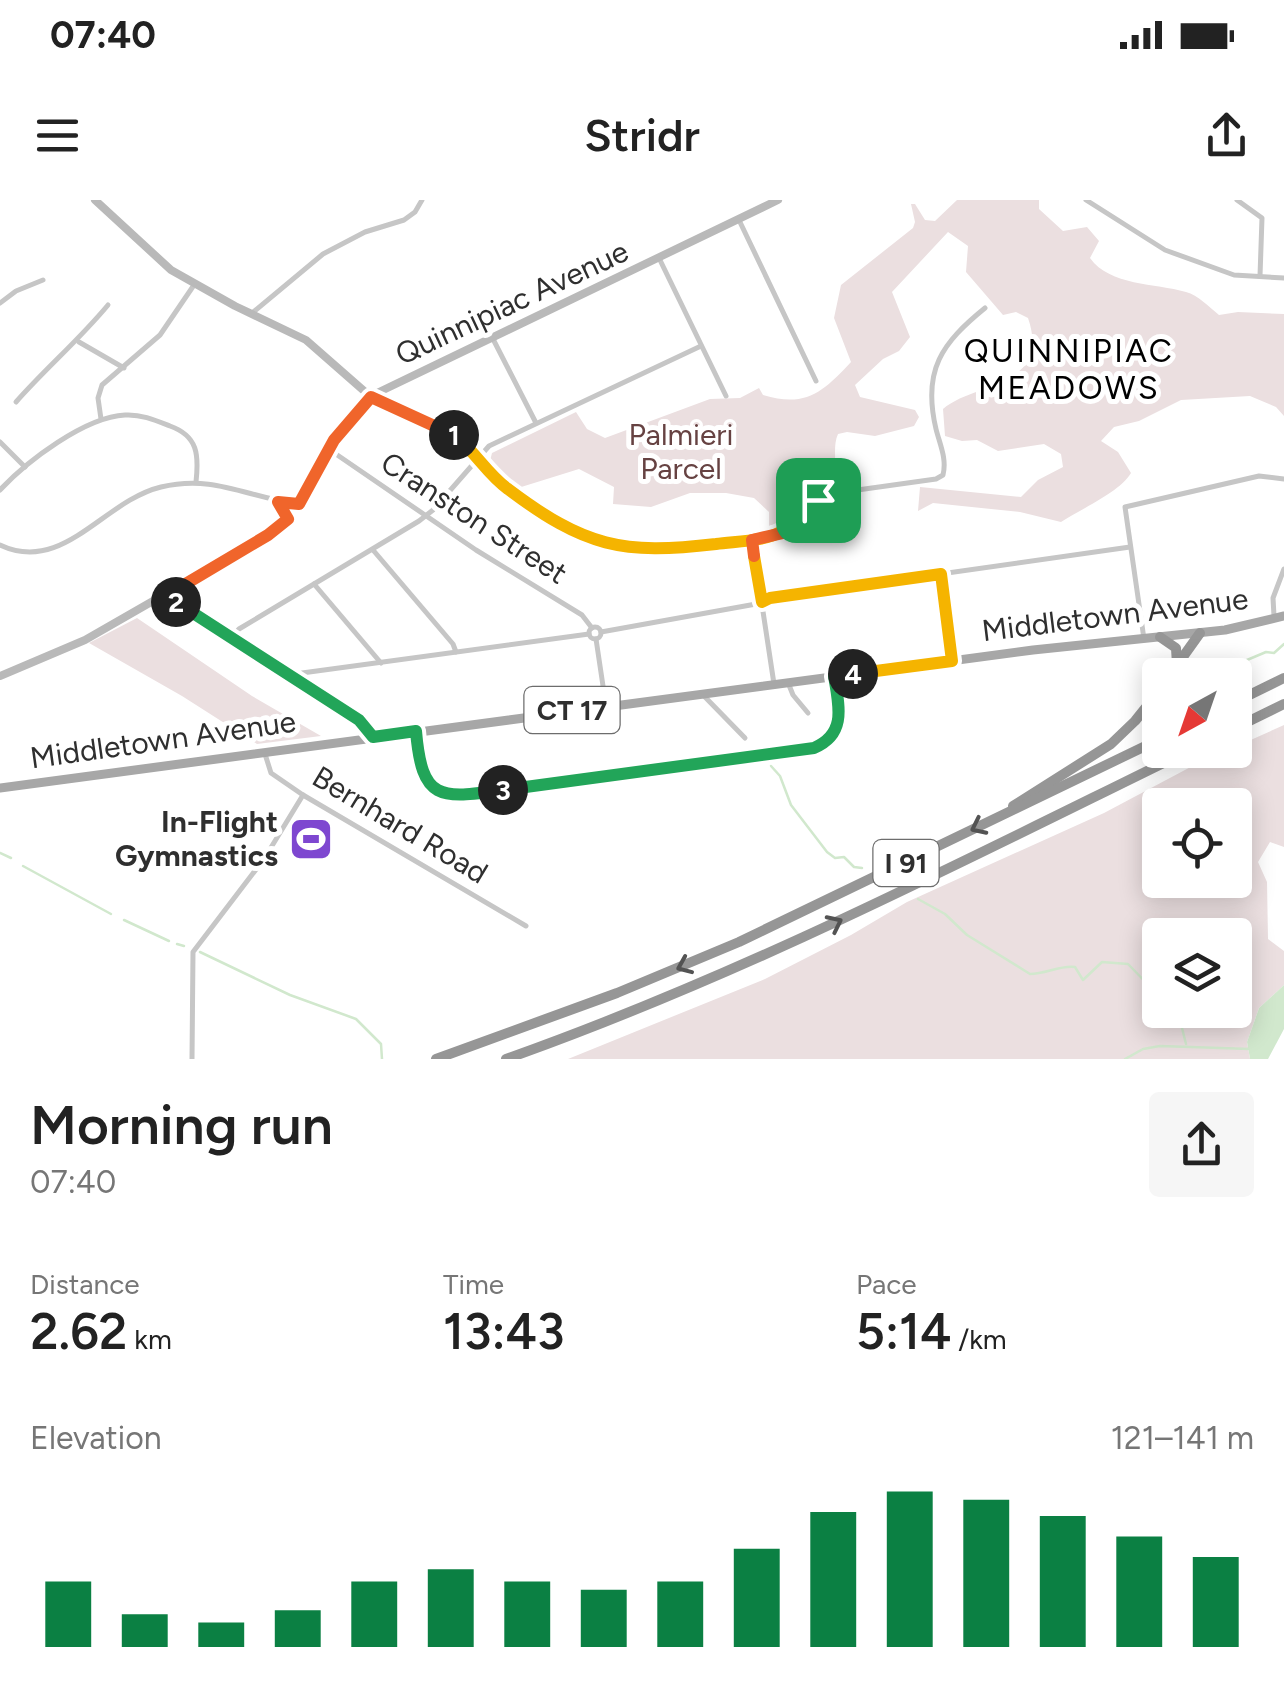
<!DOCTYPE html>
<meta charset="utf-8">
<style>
body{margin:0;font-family:Figtree,sans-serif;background:#f6f6f6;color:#222;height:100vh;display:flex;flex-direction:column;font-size:38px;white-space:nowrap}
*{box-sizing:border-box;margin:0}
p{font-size:32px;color:#767676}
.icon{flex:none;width:55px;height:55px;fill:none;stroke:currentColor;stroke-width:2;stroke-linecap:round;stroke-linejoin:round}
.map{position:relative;height:859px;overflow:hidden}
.drawer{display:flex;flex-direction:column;background:#fff;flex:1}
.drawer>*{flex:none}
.needle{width:65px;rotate:220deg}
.controls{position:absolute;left:1142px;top:458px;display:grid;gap:20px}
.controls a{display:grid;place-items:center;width:110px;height:110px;border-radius:10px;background:#fff;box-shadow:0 5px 25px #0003;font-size:50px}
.pin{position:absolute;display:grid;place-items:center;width:85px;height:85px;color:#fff;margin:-42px;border-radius:20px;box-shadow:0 5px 15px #0006}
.km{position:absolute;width:50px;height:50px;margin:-25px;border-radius:50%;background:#222;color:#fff;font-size:28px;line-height:50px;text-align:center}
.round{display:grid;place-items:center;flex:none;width:105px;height:105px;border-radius:10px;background:#f6f6f6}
.head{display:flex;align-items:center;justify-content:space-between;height:170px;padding:0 30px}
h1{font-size:55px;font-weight:600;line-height:75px}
.figures{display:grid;grid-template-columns:repeat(3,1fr);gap:15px;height:170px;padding:10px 30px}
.figures div{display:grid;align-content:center}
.figures b{font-size:50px;font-weight:600}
.figures small{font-size:28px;font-weight:400}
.figures p{font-size:28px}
.chart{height:280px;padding:20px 30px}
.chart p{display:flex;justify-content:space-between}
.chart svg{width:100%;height:180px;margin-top:10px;stroke:#0b8043;stroke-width:6}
.status{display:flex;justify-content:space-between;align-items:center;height:70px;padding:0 50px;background:#fff;direction:ltr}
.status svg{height:28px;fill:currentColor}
header{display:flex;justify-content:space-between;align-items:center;height:130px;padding:0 30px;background:#fff;font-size:45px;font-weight:600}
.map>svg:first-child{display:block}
</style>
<div class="status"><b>07:40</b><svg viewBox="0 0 49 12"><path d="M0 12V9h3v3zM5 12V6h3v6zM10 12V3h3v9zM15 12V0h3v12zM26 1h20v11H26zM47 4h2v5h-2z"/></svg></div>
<header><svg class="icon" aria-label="menu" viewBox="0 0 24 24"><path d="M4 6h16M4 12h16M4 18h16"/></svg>Stridr<svg class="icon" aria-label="share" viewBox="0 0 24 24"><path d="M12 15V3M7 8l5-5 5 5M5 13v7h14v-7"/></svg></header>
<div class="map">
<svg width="1284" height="859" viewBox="0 0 1284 859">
<rect width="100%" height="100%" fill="#fff"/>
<g fill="#ebdfe0" fill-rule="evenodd">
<path d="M957 0H1039V9L1063 31 1087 27 1099 41 1090 58C1110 86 1155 83 1186 92 1198 95 1209 107 1219 115L1238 112 1284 114V216L1276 207 1250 196 1181 200 1139 221 1114 227 1101 241 1118 252 1131 273C1120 292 1081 309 1061 322L1020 312 933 303 918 311 920 287 1021 297 1038 280 1063 267 1061 254 1044 244 998 251 977 240 962 241 945 236 943 209C974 182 1052 188 1028 118L1016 112 1003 115 966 72 968 46 948 32 892 92 910 137 899 151 883 159 855 185 860 197 915 210 919 217 914 226 875 236 847 232 838 234C831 249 840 270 830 283 825 290 816 290 809 295 799 302 794 310 788 321L769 326V312L754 298 726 293H690L651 307 613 304 614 287 579 269 518 288 498 273 490 261 492 253 576 212 587 229 605 238 710 199 740 198 759 188 763 195C806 208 823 192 851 162L834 118 841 85 913 28 915 22 911 4H915L925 20 935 21Z"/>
<path d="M137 418 252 496 321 536 257 544 182 496 89 443Z"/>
<path d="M1284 525V647L1270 642 1258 662 1267 682 1268 739 1284 751V785L1259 808 1247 842 1250 859H568L765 779 851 735 907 702 1104 613 1200 562 1235 550V547ZM1160 605H1235V680H1160ZM1160 735H1235V810H1160Z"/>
</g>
<path fill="#d1e8cd" d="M1284 785V829L1268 859H1250L1247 842 1259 808Z"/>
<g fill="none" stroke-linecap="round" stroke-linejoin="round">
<g stroke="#d1e8cd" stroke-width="2.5">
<path d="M1228 468 1266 452 1274 453 1284 444"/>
<path d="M771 566 780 576 791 605 827 652 835 658 844 657 854 667 862 668"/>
<path d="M0 653 11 658"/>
<path d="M23 666 111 714"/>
<path d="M918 699 945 714 967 735 1030 774C1046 774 1060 765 1075 767L1083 780 1102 762 1128 764 1160 797"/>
<path d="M124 720 169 741"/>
<path d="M177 744 184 746"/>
<path d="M200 752 290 795 356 819 381 844 382 859"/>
<path d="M1171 810 1181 824 1186 844"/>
<path d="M1125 859 1143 849 1160 846 1250 849"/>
</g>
<g stroke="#c6c6c6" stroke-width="5">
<path d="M1086 0 1165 50 1234 75 1284 78"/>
<path d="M1237 0 1262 18 1260 76"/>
<path d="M739 20 816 181"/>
<path d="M659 58 726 196"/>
<path d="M0 103 16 91 43 80"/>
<path d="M251 114 323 54 365 32 404 20 415 12 422 0"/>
<path d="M492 137 536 223"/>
<path d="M79 142 124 168"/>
<path d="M374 198 454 235 511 292 564 326 599 342 659 350 794 331 818 300"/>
<path d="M16 202C46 168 79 140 108 105"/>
<path d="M101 219 98 198 102 185 160 135 194 85"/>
<path d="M0 242 25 267"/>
<path d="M330 250 476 350 582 415 592 428"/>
<path d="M0 290C27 261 85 217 125 215 141 214 155 220 170 226 198 236 199 255 196 282"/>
<path d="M784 330 813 302 829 294 936 279 943 275C947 259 940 245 936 229 922 170 942 143 985 108"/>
<path d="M752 339 774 484"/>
<path d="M0 345C63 375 103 301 161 287 215 274 248 298 299 304"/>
<path d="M373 350 453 444 456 452"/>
<path d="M941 375 952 461"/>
<path d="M314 384 381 463"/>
<path d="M167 395 359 520 373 537"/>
<path d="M1274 416 1273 398 1284 369"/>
<circle cx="595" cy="433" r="6"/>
<path d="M601 432 756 404 771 398 1130 347"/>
<path d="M231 438 239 429 419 321 433 310 489 246 701 146"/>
<path d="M596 439 606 506"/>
<path d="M1144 439 1125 307 1259 276 1284 279"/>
<path d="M295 479 302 473 589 434"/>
<path d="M789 485 793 495 808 513"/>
<path d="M704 496 745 538"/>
<path d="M416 534C419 561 420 587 451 595L806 550 826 542 838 525 834 476"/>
<path d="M265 554 271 573 303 595 526 726"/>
<path d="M192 859 193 752 264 659 303 595"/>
</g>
<g stroke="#b9b9b9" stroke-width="8">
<path d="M95 0 171 70 235 106 306 140 371 197"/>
<path d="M0 476 85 440 268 335 299 304 344 226 377 193 778 0"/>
</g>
<path stroke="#a7a7a7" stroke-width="9" d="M0 588 1033 450 1225 430 1284 416"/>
<g stroke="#969696" stroke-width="10">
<path d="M1160 437 1176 448 1177 465"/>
<path d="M1170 475 1200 433"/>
<path d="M1235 502 1284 478"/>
<path d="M1235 528 1284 504"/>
<path d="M1013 606 1111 544 1135 521 1160 490"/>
<path d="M436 859 617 793 739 742 1160 539"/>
<path d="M506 859C743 775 965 660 1190 550"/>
</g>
</g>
<defs><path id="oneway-chevron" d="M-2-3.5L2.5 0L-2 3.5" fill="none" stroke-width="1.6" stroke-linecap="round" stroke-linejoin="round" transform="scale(2.5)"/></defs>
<g stroke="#535353">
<use href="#oneway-chevron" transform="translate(978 627) rotate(154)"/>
<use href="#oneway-chevron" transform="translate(835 723) rotate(-26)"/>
<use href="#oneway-chevron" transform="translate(684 766) rotate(157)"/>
</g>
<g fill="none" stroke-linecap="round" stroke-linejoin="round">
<g stroke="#fff" stroke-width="20">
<path id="split-1" d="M454 235C475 251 487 274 508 289 585 347 622 355 716 344 737 341 765 342 784 330 797 322 805 308 818 300"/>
</g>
<g stroke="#fff" stroke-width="20">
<path id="split-2" d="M176 402 167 395 268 335 288 319 278 302 299 304 334 240 371 197 454 235"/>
</g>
<g stroke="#fff" stroke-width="20">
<path id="split-3" d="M176 402 359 520 373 537 416 531C422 601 439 599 503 590"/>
</g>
<g stroke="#fff" stroke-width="20">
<path id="split-4" d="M503 590 814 548C847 534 839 506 834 476L853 474"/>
</g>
<g stroke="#fff" stroke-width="20">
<path id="split-5" d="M754 356 762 402 770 398 941 374 952 461 853 474"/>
</g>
<g stroke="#fff" stroke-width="20">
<path id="split-6" d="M754 356 752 340 796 330 818 300"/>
</g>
<use href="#split-1" stroke="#f5b400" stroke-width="12"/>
<use href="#split-2" stroke="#f0652b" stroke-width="12"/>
<use href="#split-3" stroke="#22a559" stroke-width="12"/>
<use href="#split-4" stroke="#22a559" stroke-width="12"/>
<use href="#split-5" stroke="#f5b400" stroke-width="12"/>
<use href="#split-6" stroke="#f0652b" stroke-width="12"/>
</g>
<defs>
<g id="stadium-square" transform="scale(2.25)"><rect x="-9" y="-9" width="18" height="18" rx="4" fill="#7e47d0" stroke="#fff"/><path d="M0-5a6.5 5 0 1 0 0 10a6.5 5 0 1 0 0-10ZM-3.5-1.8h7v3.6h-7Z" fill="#fff"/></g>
</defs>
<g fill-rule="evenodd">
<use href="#stadium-square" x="311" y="639"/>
</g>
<g text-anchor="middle" stroke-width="10" stroke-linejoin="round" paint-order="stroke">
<g fill="#fff" stroke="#6d6d6d" stroke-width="2.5">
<rect x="524.5" y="487" width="95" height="46" rx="8"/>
<rect x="873.5" y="640" width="65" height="46" rx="8"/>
</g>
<g font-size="28" font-weight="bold" fill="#2f2f2f">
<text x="572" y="520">CT 17</text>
<text x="906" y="673">I 91</text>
</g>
<g font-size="30" fill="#2f2f2f" stroke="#fff">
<text transform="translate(512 103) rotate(-25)" y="10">Quinnipiac Avenue</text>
<text transform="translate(474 318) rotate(33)" y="10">Cranston Street</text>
<text transform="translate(1115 415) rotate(-7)" y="10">Middletown Avenue</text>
<text transform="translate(163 540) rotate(-8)" y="10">Middletown Avenue</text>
<text transform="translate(400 625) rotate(31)" y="10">Bernhard Road</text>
</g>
<g font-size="30" fill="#664242" stroke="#fff">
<text x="681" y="245">Palmieri<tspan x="681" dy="34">Parcel</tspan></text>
</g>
<g font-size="30" font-weight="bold" fill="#2f2f2f" stroke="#fff" text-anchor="end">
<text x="278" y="632">In-Flight<tspan x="278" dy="34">Gymnastics</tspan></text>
</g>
<g font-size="32" letter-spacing="2.5" fill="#000" stroke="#fff">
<text x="1069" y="162">QUINNIPIAC<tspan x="1069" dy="37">MEADOWS</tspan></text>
</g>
</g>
</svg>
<div class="controls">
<a><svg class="needle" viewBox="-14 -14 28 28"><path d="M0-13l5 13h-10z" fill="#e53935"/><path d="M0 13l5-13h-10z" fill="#767676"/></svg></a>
<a><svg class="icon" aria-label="locate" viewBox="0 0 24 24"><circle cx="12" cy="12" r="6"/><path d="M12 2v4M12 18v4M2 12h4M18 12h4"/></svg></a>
<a><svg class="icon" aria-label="layers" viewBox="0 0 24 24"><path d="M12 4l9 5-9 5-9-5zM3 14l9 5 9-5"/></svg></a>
</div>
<div class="pin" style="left:818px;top:300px;background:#1e9e55"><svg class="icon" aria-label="arrive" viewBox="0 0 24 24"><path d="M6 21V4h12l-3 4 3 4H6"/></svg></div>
<b class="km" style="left:454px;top:235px">1</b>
<b class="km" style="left:176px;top:402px">2</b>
<b class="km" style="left:503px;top:590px">3</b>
<b class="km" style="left:853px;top:474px">4</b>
</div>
<section class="drawer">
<div class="head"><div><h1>Morning run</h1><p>07:40</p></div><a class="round"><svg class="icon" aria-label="share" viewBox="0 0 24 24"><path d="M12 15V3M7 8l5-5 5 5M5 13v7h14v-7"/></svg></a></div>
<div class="figures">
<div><p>Distance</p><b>2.62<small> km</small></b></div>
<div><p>Time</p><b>13:43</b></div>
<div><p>Pace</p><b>5:14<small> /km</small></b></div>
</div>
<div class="chart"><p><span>Elevation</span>121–141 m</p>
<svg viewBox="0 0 160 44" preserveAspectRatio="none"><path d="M5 44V28M15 44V36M25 44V38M35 44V35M45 44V28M55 44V25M65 44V28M75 44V30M85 44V28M95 44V20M105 44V11M115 44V6M125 44V8M135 44V12M145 44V17M155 44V22"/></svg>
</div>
</section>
